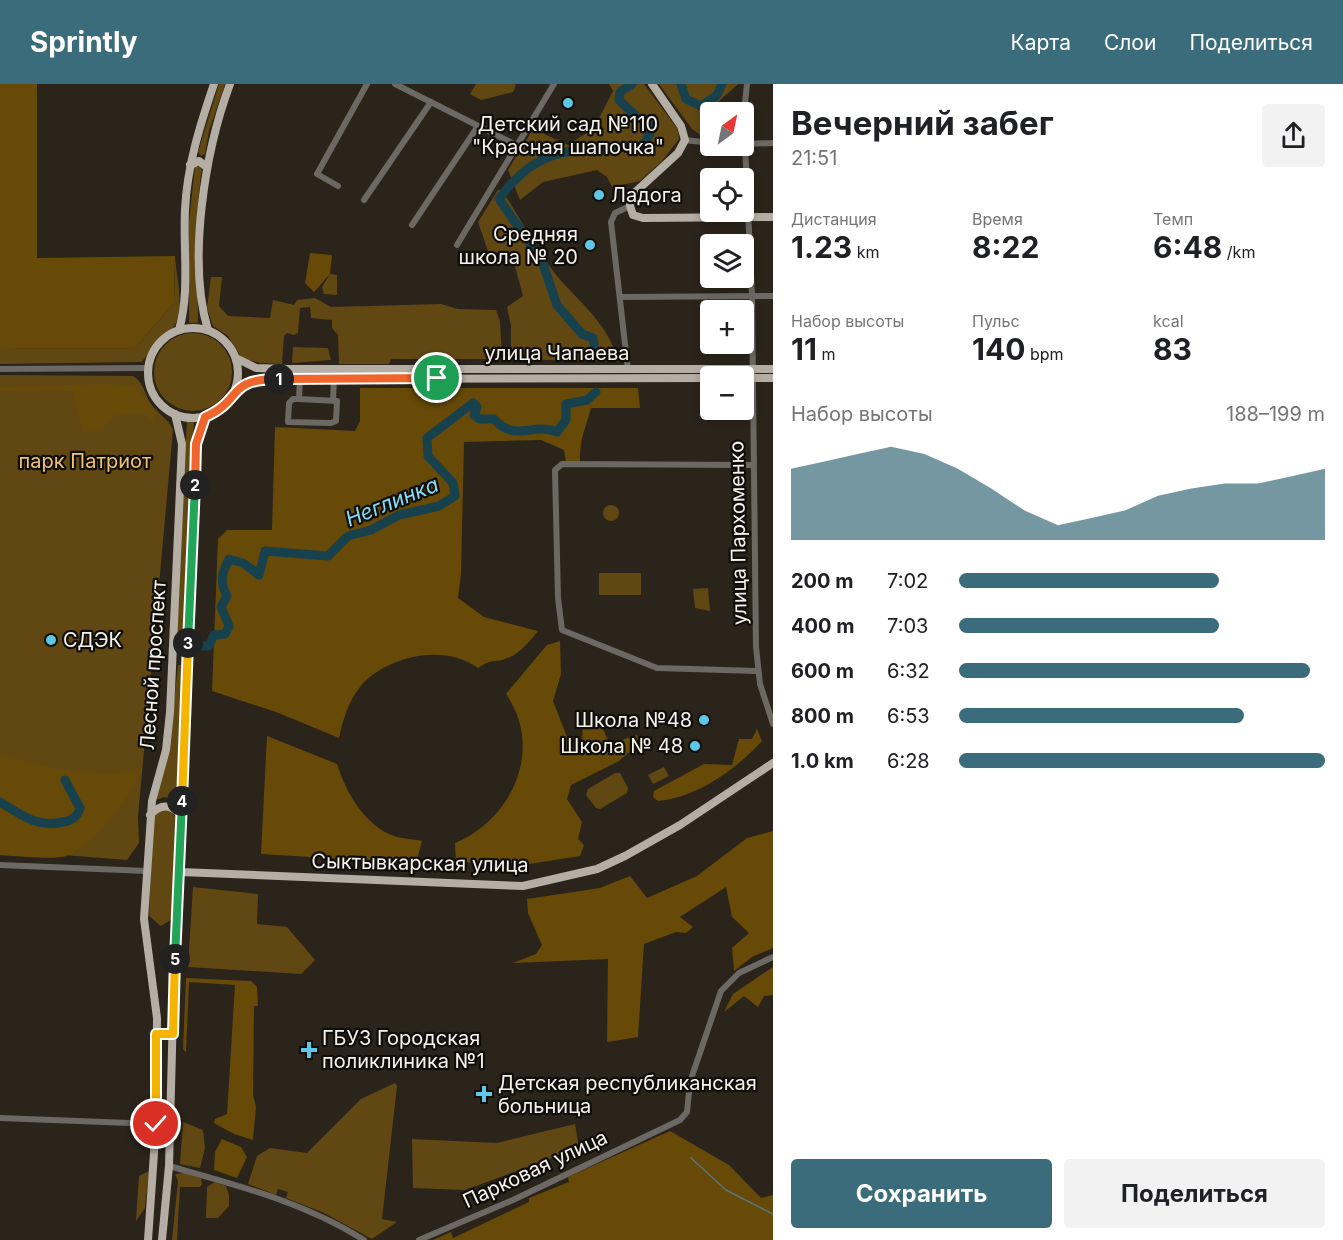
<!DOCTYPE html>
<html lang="ru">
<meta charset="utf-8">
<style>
body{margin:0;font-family:Inter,sans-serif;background:#f2f2f2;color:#202124;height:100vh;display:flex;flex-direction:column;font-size:22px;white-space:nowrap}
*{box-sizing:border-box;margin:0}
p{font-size:20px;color:#757577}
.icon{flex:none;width:33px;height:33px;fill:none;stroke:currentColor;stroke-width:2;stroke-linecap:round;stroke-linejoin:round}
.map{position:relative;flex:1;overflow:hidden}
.side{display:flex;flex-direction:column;background:#fff;width:570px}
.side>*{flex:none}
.needle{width:39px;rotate:33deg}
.controls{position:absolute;left:700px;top:18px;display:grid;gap:12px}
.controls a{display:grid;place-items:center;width:54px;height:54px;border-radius:6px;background:#fff;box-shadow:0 3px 9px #0003;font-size:30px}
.pin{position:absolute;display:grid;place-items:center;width:51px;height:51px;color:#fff;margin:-26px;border:3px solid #fff;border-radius:50%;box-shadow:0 2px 6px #0007}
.km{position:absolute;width:30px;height:30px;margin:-15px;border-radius:50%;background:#222;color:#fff;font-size:16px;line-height:30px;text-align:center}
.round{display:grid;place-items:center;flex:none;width:63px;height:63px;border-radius:6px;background:#f2f2f2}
.overview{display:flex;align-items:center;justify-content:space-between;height:102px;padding:0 18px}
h1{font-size:33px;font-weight:700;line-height:45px}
.figures{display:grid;grid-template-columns:repeat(3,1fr);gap:9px;height:102px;padding:6px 18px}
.figures div{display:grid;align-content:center}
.figures b{font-size:30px;font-weight:700}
.figures small{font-size:16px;font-weight:400}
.figures p{font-size:16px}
.chart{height:168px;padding:12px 18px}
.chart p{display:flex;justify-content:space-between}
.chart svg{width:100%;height:108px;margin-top:6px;fill:#3b6c7c;opacity:.7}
.button{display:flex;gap:12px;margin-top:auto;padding:12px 18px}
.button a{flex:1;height:69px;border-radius:6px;background:#3b6c7c;color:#fff;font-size:24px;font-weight:700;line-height:69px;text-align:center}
.button a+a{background:#f2f2f2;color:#202124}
ul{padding:0 18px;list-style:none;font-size:20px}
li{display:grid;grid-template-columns:96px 72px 1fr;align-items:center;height:45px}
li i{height:15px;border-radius:8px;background:#3b6c7c}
header{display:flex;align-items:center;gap:36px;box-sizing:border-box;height:84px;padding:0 30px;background:#3b6c7c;color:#fff}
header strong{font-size:28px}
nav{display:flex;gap:33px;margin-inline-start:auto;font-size:21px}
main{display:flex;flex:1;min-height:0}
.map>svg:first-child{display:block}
</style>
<header>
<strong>Sprintly</strong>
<nav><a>Карта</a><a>Слои</a><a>Поделиться</a></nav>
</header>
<main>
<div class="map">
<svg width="773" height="1156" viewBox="0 0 773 1156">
<rect width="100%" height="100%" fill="#2a241b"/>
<g fill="#614813">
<path d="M219 0H225L209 47 205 70 201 72 198 68Z"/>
<path d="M476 0H514L516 1 513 8 481 16 470 10Z"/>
<path d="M609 0H644L677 44 679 55 662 77 640 97 612 103 607 93 597 86 543 98 520 116 508 86 533 45 568 61 594 44 613 7Z"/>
<path d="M659 0H738L716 20 703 53 692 45Z"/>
<path d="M199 80 202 84C194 136 198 186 198 239H189V137L195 82Z"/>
<path d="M498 106H502C520 134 536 166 557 192 580 219 610 241 618 278L511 275V242L507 223 523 212 512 171 488 167 478 138Z"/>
<path d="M175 172C176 191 184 221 176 239 172 247 161 252 155 259 149 266 148 272 141 278L0 280V265L135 264 174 219Z"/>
<path d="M330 190 337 191V211L324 210 322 203Z"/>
<path d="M211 193H222L219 222 228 232 270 234 273 216 294 221 297 216 315 214 331 223 441 220 458 225 496 226 500 237 502 275H391L389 280H339L338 251 332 244V236L311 234 310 223 300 224 298 249 294 251 287 249 284 252 282 280 260 279 242 274 228 252 213 242 207 224Z"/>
<circle cx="193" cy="288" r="39"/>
<path d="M293 263 328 264 331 276 292 279Z"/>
<path d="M0 291 133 292C143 297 145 311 151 320 158 330 169 335 173 346L138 733 139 759 127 776 0 766Z"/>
<path d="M187 337H194L183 552 175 551Z"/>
<circle cx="611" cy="429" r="8"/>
<rect x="599" y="489" width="42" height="22"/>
<path d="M708 504 710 527 695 524 693 505Z"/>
<path d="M178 581H184L176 716 164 713 155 716 169 664Z"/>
<path d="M664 683 669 692 653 700 648 691Z"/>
<path d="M615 689H620L628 704 627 709 600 725 596 724 586 711 588 705Z"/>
<path d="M158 724 170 725 175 733 172 835 161 842 149 832 153 732Z"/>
<path d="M193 803 258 810 257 840 287 843 315 876 301 890 188 883Z"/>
<path d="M395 999 397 1002 382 1135 397 1138 372 1155 322 1128 286 1114 288 1108 278 1105 276 1111 248 1100 257 1072 270 1064 307 1069 361 1015Z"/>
<path d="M183 1038 203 1046 205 1064 200 1084 180 1080Z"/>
<path d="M575 1040 579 1064 465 1106 413 1104 412 1055 497 1059Z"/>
<path d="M149 1087 145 1124 136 1137 139 1092Z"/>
<path d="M184 1089 201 1094 202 1100 200 1103H180L177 1156H172L178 1097 175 1090Z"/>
<path d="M215 1098 226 1102 229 1111V1122L218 1134H206L207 1103Z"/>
</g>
<g fill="#674a08">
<path d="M0 0H37V174L175 172 174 219 135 264 0 265Z"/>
<path d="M310 169 332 171 330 190 314 208 305 199Z"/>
<path d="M105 300 135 302 156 330 153 341 146 330H116L102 346 83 348 73 307H0V303Z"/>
<path d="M360 304H638L640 324H591C585 347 580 353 580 377L566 378 564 366 541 356 464 358 461 490 458 514 484 533 538 547C530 557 519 571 505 575 492 579 493 574 478 584 444 559 386 572 360 603 348 618 343 636 339 654L276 628 212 607 218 455 227 446H272L275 343 355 347 360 337Z"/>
<path d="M560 557 561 590 553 617 571 663H582L583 637 598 635 610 660 637 651 640 659 619 677 571 701 567 715 582 738 578 755 584 761 580 772 529 780 456 778 455 759C513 735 544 664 506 610L547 561Z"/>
<path d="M757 645 762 657C735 686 698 713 658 717L653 713 654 707 704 680 732 681 739 655H752Z"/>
<path d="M267 652 337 680C346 708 364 741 394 752 403 755 413 755 422 757L417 776 410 779 261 770Z"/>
<path d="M0 672C45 682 97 696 142 686 129 713 94 762 66 772 55 776 13 772 0 771Z"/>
<path d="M773 747V864L752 873 734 887 732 864 749 849 732 833 726 803 680 833 693 843 686 849 676 848 644 860 638 953 607 958 608 875 513 879 536 870 542 861 528 829 527 815 600 804 630 792 647 814 697 792 747 754Z"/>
<path d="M773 883V911L764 912 758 923 744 912 724 928 733 910Z"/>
<path d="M186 894 251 897 257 903 258 922H254L253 1011 256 1023 253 1056 234 1050 214 1039 215 1035 227 1030 235 901 189 898 186 968 183 965Z"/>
<path d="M670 1047 729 1081 761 1114 773 1111V1156H433L451 1148 453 1154 529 1118V1114L569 1098 568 1093Z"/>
<path d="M222 1055 241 1063 247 1073 237 1094 214 1086 215 1068Z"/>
</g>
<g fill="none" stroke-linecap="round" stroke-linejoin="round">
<path stroke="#59767c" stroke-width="1.5" d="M691 1074 726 1106 773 1130"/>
<g stroke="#16414d" stroke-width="9">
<path d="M681 0 686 15 701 22 717 11 722 0"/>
<path d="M595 267 593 254 582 250 557 221 542 177 499 115C541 56 580 68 643 62L650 50 648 37 637 33 619 16 620 8 632 0"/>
<path d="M179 562 184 561"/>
<path d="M201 562H209L214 551 225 550 229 542 221 523 227 512C219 497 222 489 229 475L243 479 259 491 265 467 328 472 348 452 371 446 399 431 439 422 455 412 453 399 428 372 427 354 473 319 477 323 474 331 480 335H494C515 359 533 338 557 348L566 336V320L587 316 596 308"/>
<path d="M0 718C21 731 37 744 63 738 71 737 78 732 80 724L65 696"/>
</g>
<g stroke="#6c6964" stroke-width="6">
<path d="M395 0 518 62"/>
<path d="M744 28 747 0"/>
<path d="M744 39 752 212 756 563 760 600 773 640"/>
<path d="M685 56 711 59"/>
<path d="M744 60 773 59"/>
<path d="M338 102 317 90 367 0"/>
<path d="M364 116 431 18"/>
<path d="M412 141 478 42"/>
<path d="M457 161 554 0"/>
<path d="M621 213 773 212"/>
<path d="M0 285 148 284"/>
<path d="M628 286 611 138 615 129 630 122"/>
<path d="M299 315H293L289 319 288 338 331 339 336 337 337 317 299 315 300 295"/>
<path d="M333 316 334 295"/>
<path d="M753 381 562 380 555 386 558 514 562 546 657 584 757 587"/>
<path d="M0 781 147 787"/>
<path d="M0 1034 156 1040"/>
<path d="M169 1082C236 1101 304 1118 364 1156"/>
<path d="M419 1156 513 1116 680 1036 687 1028 690 998 721 907 739 889 773 873"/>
</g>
<g stroke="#b4aea4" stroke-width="8">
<path d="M652 0 681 42 685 56 678 69 631 112 630 122 633 131 643 134 773 133"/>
<path d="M190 81 199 77 207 83"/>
<circle cx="193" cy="289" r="45"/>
<path d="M179 246C190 208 183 166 185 126 187 82 200 41 214 0"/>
<path d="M208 246C187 177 205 67 230 0"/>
<path d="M236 274 256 284 287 285H773"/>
<path d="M744 294H773"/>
<path d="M235 306 242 300 259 295 711 294"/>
<path d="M150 731C161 719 171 720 182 732"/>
<path d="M180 788 523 802 597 785 625 772 680 741 773 679"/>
<path d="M148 1156 156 1040 157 934 144 835 145 820 152 717 166 666 170 628 182 360 175 330"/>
<path d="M162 1156 169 1082 174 889 197 360 205 333"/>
</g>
</g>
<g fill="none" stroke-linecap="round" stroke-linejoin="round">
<g stroke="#fff" stroke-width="12">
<path id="split-1" d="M279 295 437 294"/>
</g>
<g stroke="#fff" stroke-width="12">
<path id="split-2" d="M195 401 196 360 205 333C244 316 225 295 279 295"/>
</g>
<g stroke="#fff" stroke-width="12">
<path id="split-3" d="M188 559 195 401"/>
</g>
<g stroke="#fff" stroke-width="12">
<path id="split-4" d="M182 717 188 559"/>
</g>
<g stroke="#fff" stroke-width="12">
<path id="split-5" d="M175 875 182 717"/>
</g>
<g stroke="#fff" stroke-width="12">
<path id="split-6" d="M156 1040V950H173L175 875"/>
</g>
<use href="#split-1" stroke="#f0652b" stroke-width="8"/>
<use href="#split-2" stroke="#f0652b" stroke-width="8"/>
<use href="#split-3" stroke="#22a559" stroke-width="8"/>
<use href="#split-4" stroke="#f5b400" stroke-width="8"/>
<use href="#split-5" stroke="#22a559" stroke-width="8"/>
<use href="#split-6" stroke="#f5b400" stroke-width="8"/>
</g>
<g fill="#5cc7e7" stroke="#100e0a" stroke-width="2">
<circle cx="568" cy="19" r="6"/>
<circle cx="599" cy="111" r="6"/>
<circle cx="590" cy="161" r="6"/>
<circle cx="51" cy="556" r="6"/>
<circle cx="704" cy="636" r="6"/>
<circle cx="695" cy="662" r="6"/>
<path d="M306 957h6v6h6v6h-6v6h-6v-6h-6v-6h6z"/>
<path d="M481 1001h6v6h6v6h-6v6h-6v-6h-6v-6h6z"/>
</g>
<g text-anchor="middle" stroke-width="4.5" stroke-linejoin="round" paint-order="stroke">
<g font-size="20" fill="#f5f1eb" stroke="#100e0a" text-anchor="start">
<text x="568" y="47" text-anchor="middle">Детский сад №110<tspan x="568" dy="23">"Красная шапочка"</tspan></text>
<text x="611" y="118">Ладога</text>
<text x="578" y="157" text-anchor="end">Средняя<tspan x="578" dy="23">школа № 20</tspan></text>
<text x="63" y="563">СДЭК</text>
<text x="692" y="643" text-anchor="end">Школа №48</text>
<text x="683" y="669" text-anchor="end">Школа № 48</text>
<text x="322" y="961">ГБУЗ Городская<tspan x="322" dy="23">поликлиника №1</tspan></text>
<text x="498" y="1006">Детская республиканская<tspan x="498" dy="23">больница</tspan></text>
</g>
<g font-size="20" fill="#f5f1eb" stroke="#100e0a">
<text x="557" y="276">улица Чапаева</text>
<text transform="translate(738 449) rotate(-91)" y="7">улица Пархоменко</text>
<text transform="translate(153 581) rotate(-86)" y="7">Лесной проспект</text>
<text transform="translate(420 779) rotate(1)" y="7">Сыктывкарская улица</text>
<text transform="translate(535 1085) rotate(-25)" y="7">Парковая улица</text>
</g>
<g font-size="20" fill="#f0c26f" stroke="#100e0a">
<text x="85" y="384">парк Патриот</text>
</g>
<g font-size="21" font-style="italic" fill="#86dcf8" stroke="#100e0a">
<text transform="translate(392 418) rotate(-22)" y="7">Неглинка</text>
</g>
</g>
</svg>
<div class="controls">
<a><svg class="needle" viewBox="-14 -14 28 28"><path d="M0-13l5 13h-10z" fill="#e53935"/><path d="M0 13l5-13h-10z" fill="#757577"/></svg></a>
<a><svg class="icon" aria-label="locate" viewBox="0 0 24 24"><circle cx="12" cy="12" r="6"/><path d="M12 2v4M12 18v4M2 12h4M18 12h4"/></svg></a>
<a><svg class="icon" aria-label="layers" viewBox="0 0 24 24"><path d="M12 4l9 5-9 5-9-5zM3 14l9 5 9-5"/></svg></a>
<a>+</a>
<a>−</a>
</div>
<div class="pin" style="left:437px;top:294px;background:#1e9e55"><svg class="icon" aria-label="arrive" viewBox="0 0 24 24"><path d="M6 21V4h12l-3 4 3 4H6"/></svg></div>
<div class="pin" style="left:156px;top:1040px;background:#d93025"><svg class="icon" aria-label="check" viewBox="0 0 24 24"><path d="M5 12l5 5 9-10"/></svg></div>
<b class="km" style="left:279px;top:295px">1</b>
<b class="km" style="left:195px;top:401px">2</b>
<b class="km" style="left:188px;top:559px">3</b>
<b class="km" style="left:182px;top:717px">4</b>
<b class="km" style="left:175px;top:875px">5</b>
</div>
<section class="side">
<div class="overview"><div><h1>Вечерний забег</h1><p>21:51</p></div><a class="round"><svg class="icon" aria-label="share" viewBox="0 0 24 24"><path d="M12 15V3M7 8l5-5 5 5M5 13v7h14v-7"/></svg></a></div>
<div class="figures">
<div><p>Дистанция</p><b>1.23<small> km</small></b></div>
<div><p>Время</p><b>8:22</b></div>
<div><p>Темп</p><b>6:48<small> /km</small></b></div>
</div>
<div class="figures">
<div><p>Набор высоты</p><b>11<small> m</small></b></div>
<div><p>Пульс</p><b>140<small> bpm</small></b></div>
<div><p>kcal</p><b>83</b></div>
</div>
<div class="chart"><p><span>Набор высоты</span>188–199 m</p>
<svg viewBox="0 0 160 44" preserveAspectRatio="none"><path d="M0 44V15L10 12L20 9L30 6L40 9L50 15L60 23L70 32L80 38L90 35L100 32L110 26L120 23L130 21L140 21L150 18L160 15V44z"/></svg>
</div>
<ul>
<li><b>200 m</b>7:02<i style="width:71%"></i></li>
<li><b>400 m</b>7:03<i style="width:71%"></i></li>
<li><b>600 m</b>6:32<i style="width:96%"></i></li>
<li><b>800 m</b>6:53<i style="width:78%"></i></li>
<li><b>1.0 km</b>6:28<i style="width:100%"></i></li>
</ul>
<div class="button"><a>Сохранить</a><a>Поделиться</a></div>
</section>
</main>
